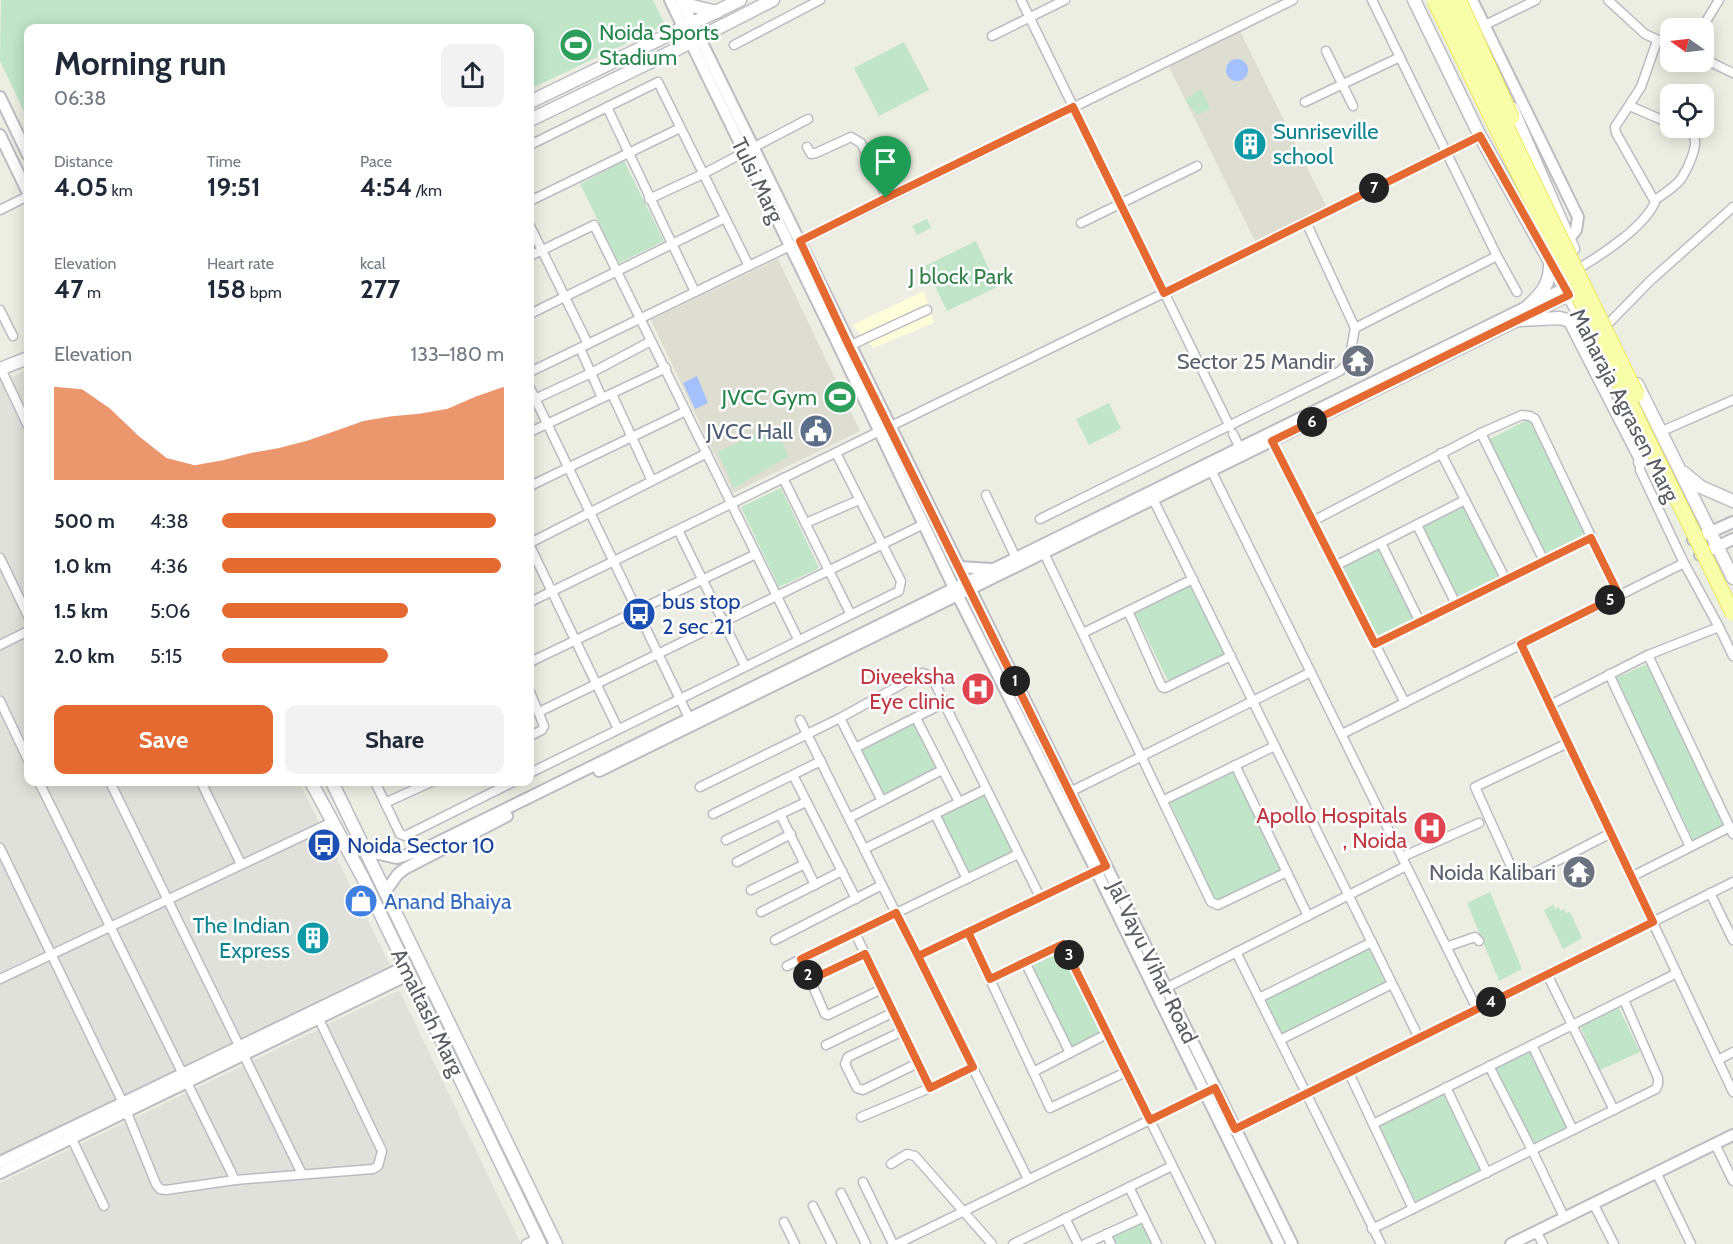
<!DOCTYPE html>
<meta charset="utf-8">
<style>
body{margin:0;font-family:Cabin,sans-serif;background:#f2f2f3;color:#1f2937;height:100vh;display:flex;flex-direction:column;font-size:22px;white-space:nowrap}
*{box-sizing:border-box;margin:0}
p{font-size:20px;color:#747a83}
.icon{flex:none;width:33px;height:33px;fill:none;stroke:currentColor;stroke-width:2;stroke-linecap:round;stroke-linejoin:round}
.map{position:relative;flex:1;overflow:hidden}
.drawer{position:absolute;left:24px;top:24px;width:510px;height:762px;display:flex;flex-direction:column;background:#fff;border-radius:12px;box-shadow:0 3px 15px #0003}
.drawer>*{flex:none}
.needle{width:39px;rotate:284deg}
.controls{position:absolute;left:1660px;top:18px;display:grid;gap:12px}
.controls a{display:grid;place-items:center;width:54px;height:54px;border-radius:12px;background:#fff;box-shadow:0 3px 15px #0003;font-size:30px}
.pin{position:absolute;display:grid;place-items:center;width:51px;height:51px;color:#fff;margin:-62px -26px;border-radius:50% 50% 50% 0;rotate:-45deg;box-shadow:0 0 6px #0007}
.pin .icon{rotate:45deg}
.km{position:absolute;width:30px;height:30px;margin:-15px;border-radius:50%;background:#222;color:#fff;font-size:16px;line-height:30px;text-align:center}
.round{display:grid;place-items:center;flex:none;width:63px;height:63px;border-radius:12px;background:#f2f2f3}
.headline{display:flex;align-items:center;justify-content:space-between;height:102px;padding:0 30px}
h1{font-size:33px;font-weight:700;line-height:45px}
.metrics{display:grid;grid-template-columns:repeat(3,1fr);gap:9px;height:102px;padding:6px 30px}
.metrics div{display:grid;align-content:center}
.metrics b{font-size:26px;font-weight:700}
.metrics small{font-size:16px;font-weight:400}
.metrics p{font-size:16px}
.chart{height:168px;padding:12px 30px}
.chart p{display:flex;justify-content:space-between}
.chart svg{width:100%;height:108px;margin-top:6px;fill:#e56a32;opacity:.7}
.cta{display:flex;gap:12px;margin-top:auto;padding:12px 30px}
.cta a{flex:1;height:69px;border-radius:12px;background:#e56a32;color:#fff;font-size:24px;font-weight:700;line-height:69px;text-align:center}
.cta a+a{background:#f2f2f3;color:#1f2937}
ul{padding:0 30px;list-style:none;font-size:20px}
li{display:grid;grid-template-columns:96px 72px 1fr;align-items:center;height:45px}
li i{height:15px;border-radius:8px;background:#e56a32}
.map>svg:first-child{display:block}
</style>
<div class="map">
<svg width="1733" height="1244" viewBox="0 0 1733 1244">
<rect width="100%" height="100%" fill="#edeee3"/>
<path fill="#fdfdd9" d="M924 291 934 323 873 348 852 325Z"/>
<g fill="#e1e1db">
<path d="M28 369V782H299L390 965 0 1155V383Z"/>
<path d="M399 990 521 1244H0V1183Z"/>
</g>
<g fill="#deddd1">
<path d="M1240 31 1327 208 1256 243 1169 67Z"/>
<path d="M778 259 860 431 733 493 651 320Z"/>
</g>
<g fill="#c0e5c9">
<path d="M1 0H653L665 25 530 89V28H28V120L0 61Z"/>
<path d="M904 42 929 90 879 116 854 68Z"/>
<path d="M1201 89 1210 109 1197 115 1185 100Z"/>
<path d="M624 161 664 241 619 263 580 184Z"/>
<path d="M927 219 931 228 917 235 912 226Z"/>
<path d="M976 241 997 287 947 311 925 266Z"/>
<path d="M1109 403 1121 429 1089 445 1076 419Z"/>
<path d="M1529 419 1586 534 1545 555 1488 440Z"/>
<path d="M766 429 777 433 789 456 734 488 718 452Z"/>
<path d="M781 488 819 568 779 587 741 507Z"/>
<path d="M1464 505 1500 579 1458 599 1422 526Z"/>
<path d="M1380 549 1415 620 1377 639 1342 568Z"/>
<path d="M1192 585 1226 655 1169 683 1135 613Z"/>
<path d="M1647 664 1724 825 1693 840 1616 678Z"/>
<path d="M915 722 938 768 883 796 860 750Z"/>
<path d="M1234 772 1280 870 1216 901 1170 803Z"/>
<path d="M984 793 1013 851 968 873 940 816Z"/>
<path d="M1490 892 1522 969 1499 981 1467 903Z"/>
<path d="M1553 905 1555 909 1559 907 1560 911 1564 909 1566 913 1570 912 1582 938 1563 949 1544 910Z"/>
<path d="M1062 948 1103 1033 1071 1048 1030 964Z"/>
<path d="M1369 948 1386 983 1283 1035 1266 1000Z"/>
<path d="M1619 1008 1640 1052 1600 1070 1580 1026Z"/>
<path d="M1530 1050 1568 1128 1533 1146 1495 1068Z"/>
<path d="M1447 1092 1484 1169 1416 1202 1379 1125Z"/>
<path d="M1142 1223 1153 1244H1116L1113 1237Z"/>
</g>
<g fill="#a4c1fd">
<circle cx="1237" cy="70" r="11"/>
<path d="M697 376 708 403 695 409 683 383Z"/>
</g>
<g fill="none" stroke-linecap="round" stroke-linejoin="round">
<g stroke="#bbbbc2" stroke-width="11">
<g id="minor">
<path d="M1021 0 1230 427"/>
<path d="M1372 0 1497 256 1517 292"/>
<path d="M1608 0 1645 34 1671 46"/>
<path d="M1481 27 1536 0"/>
<path d="M1702 28 1719 0"/>
<path d="M992 36 1065 0"/>
<path d="M734 45 820 0"/>
<path d="M1326 51 1353 106"/>
<path d="M1704 59 1733 73"/>
<path d="M1305 102 1400 57"/>
<path d="M1630 106 1671 124"/>
<path d="M607 107 695 292"/>
<path d="M530 145 658 82 749 266"/>
<path d="M807 147 811 154 816 153 851 137 861 143 887 198"/>
<path d="M649 199 703 174 808 119"/>
<path d="M1655 200C1663 194 1674 188 1681 179 1687 170 1700 144 1693 135 1690 130 1685 129 1680 128"/>
<path d="M530 201 680 128"/>
<path d="M0 210 28 196"/>
<path d="M1081 223 1197 166"/>
<path d="M530 226 588 344"/>
<path d="M800 241 1293 0"/>
<path d="M530 256 594 225 798 639"/>
<path d="M1581 267C1603 254 1645 226 1655 202L1616 133 1615 127 1641 87 1657 41"/>
<path d="M0 310 13 336"/>
<path d="M530 314 725 218"/>
<path d="M1567 320 1640 462V470L1684 563 1719 627 1733 656"/>
<path d="M1608 324 1650 281 1733 207"/>
<path d="M1355 328 1497 256"/>
<path d="M849 346 927 310"/>
<path d="M580 348 602 398"/>
<path d="M1 369 28 426"/>
<path d="M530 372 790 246"/>
<path d="M530 388 691 722"/>
<path d="M612 394 652 481"/>
<path d="M535 399 591 373 651 341"/>
<path d="M889 427 1164 293 1480 136"/>
<path d="M530 432 666 368"/>
<path d="M1660 432 1733 400"/>
<path d="M1481 433 1544 561"/>
<path d="M1233 434 1242 452"/>
<path d="M1272 441 1405 703"/>
<path d="M1441 453 1506 580"/>
<path d="M1209 466 1477 1009"/>
<path d="M783 478 850 613"/>
<path d="M530 486 686 411"/>
<path d="M986 495 1016 558"/>
<path d="M1153 499 1419 1038"/>
<path d="M1040 519 1340 371 1346 365 1350 356 1355 328 1306 222"/>
<path d="M1313 521 1481 433 1522 415 1530 416 1535 419 1619 595"/>
<path d="M806 523 859 500"/>
<path d="M1417 525 1456 604"/>
<path d="M678 530 745 666"/>
<path d="M530 543 707 453"/>
<path d="M1381 543 1420 622"/>
<path d="M530 546 618 729"/>
<path d="M1044 553 1211 902 1218 905 1287 872"/>
<path d="M0 558 28 616"/>
<path d="M1335 566 1465 500"/>
<path d="M530 602 880 431"/>
<path d="M1128 611 1162 687 1165 688 1231 656"/>
<path d="M1083 633 1193 579"/>
<path d="M1375 644 1591 538"/>
<path d="M1521 644 1733 1092"/>
<path d="M0 645 28 631"/>
<path d="M1648 655 1733 834"/>
<path d="M530 662 756 554"/>
<path d="M1609 674 1690 847"/>
<path d="M530 692 544 726 542 730 530 736"/>
<path d="M0 701 28 760"/>
<path d="M1550 705 1648 655 1719 627"/>
<path d="M539 712 924 524"/>
<path d="M840 718 882 801"/>
<path d="M916 718 959 802"/>
<path d="M800 720 1028 1179"/>
<path d="M1342 734 1684 563"/>
<path d="M1568 743 1475 787 1514 873 1521 877 1530 875 1611 833"/>
<path d="M855 748 944 703"/>
<path d="M1235 765 1308 916"/>
<path d="M530 773 899 591 901 581 836 453"/>
<path d="M793 775 856 899"/>
<path d="M39 782 235 1180"/>
<path d="M110 782 302 1174"/>
<path d="M201 782 241 864"/>
<path d="M375 782 400 834 405 836 513 782"/>
<path d="M700 787 840 718 922 673C934 675 939 692 944 703L1040 897"/>
<path d="M1070 792 1311 672"/>
<path d="M1164 800 1275 746"/>
<path d="M385 803 431 782"/>
<path d="M713 814 821 761"/>
<path d="M780 814 815 885"/>
<path d="M935 814 967 879"/>
<path d="M849 818 942 770"/>
<path d="M726 840 806 802"/>
<path d="M0 848 123 1103 156 1184 160 1189 166 1190 235 1180 373 1169 378 1166 382 1151 316 1013"/>
<path d="M864 849 986 789"/>
<path d="M1402 857 1479 823"/>
<path d="M737 862 791 834"/>
<path d="M1631 877 1730 827"/>
<path d="M751 890 805 864"/>
<path d="M1710 893 1733 940"/>
<path d="M761 912 842 871"/>
<path d="M968 932 1050 1108 1126 1072"/>
<path d="M855 933 930 1088 973 1067"/>
<path d="M775 940 882 885"/>
<path d="M1446 947 1475 937 1479 941"/>
<path d="M1236 952 1381 1244"/>
<path d="M918 956 1101 868"/>
<path d="M801 959 825 1014 828 1015 882 989"/>
<path d="M1025 962 1070 1053"/>
<path d="M787 966 1018 854"/>
<path d="M1547 974 1614 1110"/>
<path d="M0 979 332 822"/>
<path d="M990 979 1063 944 1211 1244"/>
<path d="M810 980 865 954"/>
<path d="M1166 988 1406 866"/>
<path d="M1259 998 1372 942"/>
<path d="M903 1031 848 1057 845 1064 857 1088 863 1090 918 1063"/>
<path d="M1280 1040 1392 984"/>
<path d="M826 1045 894 1012"/>
<path d="M1532 1045 1573 1130"/>
<path d="M1718 1060 1733 1052"/>
<path d="M1489 1066 1532 1150 1564 1217"/>
<path d="M1033 1072 1107 1034"/>
<path d="M1349 1073 1413 1209"/>
<path d="M1446 1087 1487 1173"/>
<path d="M861 1117 930 1088"/>
<path d="M1373 1124 1677 973"/>
<path d="M1235 1129 1733 882"/>
<path d="M69 1133 104 1206"/>
<path d="M1715 1144 1733 1181"/>
<path d="M891 1164 907 1154 915 1156 992 1244"/>
<path d="M1656 1172 1691 1244"/>
<path d="M863 1182 893 1244"/>
<path d="M1129 1187 1157 1244"/>
<path d="M841 1193 866 1244"/>
<path d="M1593 1203 1614 1244"/>
<path d="M813 1206 832 1244"/>
<path d="M1065 1218 1078 1244"/>
<path d="M784 1222 795 1244"/>
<path d="M1372 1229 1656 1089 1658 1084V1078L1624 1000"/>
<path d="M1536 1231 1543 1244"/>
<path d="M1106 1234 1111 1244"/>
<path d="M526 1244 537 1239"/>
<path d="M897 1244 1209 1091"/>
<path d="M1013 1244 1172 1166"/>
<path d="M1085 1244 1144 1217"/>
</g>
</g>
<g stroke="#bbbbc2" stroke-width="14">
<g id="tertiary">
<path d="M670 0 835 338 954 588 1096 870 1279 1244"/>
<path d="M681 0 1292 1244"/>
<path d="M1472 0 1578 217 1576 230 1569 239"/>
<path d="M0 97 28 155"/>
<path d="M0 135 28 193"/>
<path d="M1693 540 1733 522"/>
<path d="M1700 555 1733 539"/>
<path d="M959 567 992 569"/>
<path d="M599 771 1569 295"/>
<path d="M366 851 397 858 420 851 1565 288"/>
<path d="M385 892 398 874 406 868 507 816"/>
<path d="M0 1162 406 966"/>
<path d="M0 1173 410 974"/>
<path d="M1511 1244 1733 1135"/>
</g>
</g>
<g stroke="#bcbdc4" stroke-width="15">
<g id="secondary">
<path d="M684 0 692 6 717 12"/>
<path d="M1414 0 1480 136 1588 330"/>
<path d="M530 102 740 0"/>
<path d="M1512 108 1573 249"/>
<path d="M530 120 675 50 773 0"/>
<path d="M1526 308C1542 293 1551 284 1550 261"/>
<path d="M1519 320 1560 318 1574 322 1585 332"/>
<path d="M0 369 28 358"/>
<path d="M1637 384 1733 578"/>
<path d="M1640 462 1651 453"/>
<path d="M1684 473 1701 487 1733 501"/>
<path d="M311 782 363 878 540 1244"/>
<path d="M332 782 556 1244"/>
</g>
</g>
<use href="#minor" stroke="#fff" stroke-width="8"/>
<use href="#tertiary" stroke="#fff" stroke-width="10"/>
<use href="#secondary" stroke="#fff" stroke-width="12"/>
<g stroke="#eee85c" stroke-width="16" stroke-linecap="butt">
<g id="primary-bridge">
<path d="M1434 0 1733 614"/>
<path d="M1445 0 1637 395"/>
<path d="M1459 0 1512 118"/>
</g>
</g>
<use href="#primary-bridge" stroke="#f7fda9" stroke-width="14"/>
</g>
<g fill="none" stroke-linecap="round" stroke-linejoin="round">
<g stroke="#fff" stroke-width="12">
<path id="route" d="M886 198 800 241 849 346 1106 866 918 956 896 913 801 959 810 980 865 954 930 1088 973 1067 918 956 968 932 990 979 1063 944 1150 1120 1215 1088 1235 1129 1653 922 1521 644 1619 595 1591 538 1375 644 1272 441 1569 295 1480 136 1164 293 1073 107 886 198"/>
</g>
<use href="#route" stroke="#e56a32" stroke-width="8"/>
</g>
<defs>
<g id="stadium-disc" transform="scale(1.725)"><circle r="9.5" fill="#2e9e5b" stroke="#fff"/><path d="M0-5a6.5 5 0 1 0 0 10a6.5 5 0 1 0 0-10ZM-3.5-1.8h7v3.6h-7Z" fill="#fff"/></g>
<g id="building-disc" transform="scale(1.725)"><circle r="9.5" fill="#0f9aa8" stroke="#fff"/><path d="M-4-6H4V6H1V3H-1V6H-4ZM-2.5-4.3h1.7v1.8h-1.7ZM.8-4.3h1.7v1.8H.8ZM-2.5-1h1.7V.8h-1.7ZM.8-1h1.7V.8H.8Z" fill="#fff"/></g>
<g id="temple-disc" transform="scale(1.725)"><circle r="9.5" fill="#6b7280" stroke="#fff"/><path d="M0-6L5-2H3V0L6.5 2.5H4V6H1.5V3h-3V6H-4V2.5H-6.5L-3 0V-2H-5Z" fill="#fff"/></g>
<g id="civic-disc" transform="scale(1.725)"><circle r="9.5" fill="#5c6f8a" stroke="#fff"/><path d="M-.6-6.5H3V-4.5H.6V-3L4-1V1h2V6H-6V1h2V-1L-.6-3ZM-1.2 2.5V6h2.4V2.5Z" fill="#fff"/></g>
<g id="bus-disc" transform="scale(1.725)"><circle r="9.5" fill="#1a4fb4" stroke="#fff"/><path d="M-5-6H5V4H4V6H2V4H-2V6H-4V4H-5ZM-3.5-4V0h7V-4ZM-3.5 1.2v1.5H-2V1.2ZM2 1.2v1.5H3.5V1.2Z" fill="#fff"/></g>
<g id="hospital-disc" transform="scale(1.725)"><circle r="9.5" fill="#e0444e" stroke="#fff"/><path d="M-5-5h3v3.5h4V-5h3V5h-3V1.5h-4V5h-3Z" fill="#fff"/></g>
<g id="shop-disc" transform="scale(1.725)"><circle r="9.5" fill="#3f7fe0" stroke="#fff"/><path d="M-5-2.5h2.3a2.7 3.5 0 0 1 5.4 0H5L5.5 6h-11ZM-1.5-2.5h3a1.5 2.3 0 0 0-3 0Z" fill="#fff"/></g>
</defs>
<g fill-rule="evenodd">
<use href="#stadium-disc" x="576" y="45"/>
<use href="#building-disc" x="1250" y="144"/>
<use href="#temple-disc" x="1358" y="361"/>
<use href="#stadium-disc" x="840" y="397"/>
<use href="#civic-disc" x="816" y="431"/>
<use href="#bus-disc" x="639" y="614"/>
<use href="#hospital-disc" x="978" y="689"/>
<use href="#hospital-disc" x="1430" y="828"/>
<use href="#bus-disc" x="324" y="845"/>
<use href="#temple-disc" x="1579" y="872"/>
<use href="#shop-disc" x="361" y="901"/>
<use href="#building-disc" x="313" y="938"/>
</g>
<g text-anchor="middle" stroke-width="5" stroke-linejoin="round" paint-order="stroke">
<g font-size="22" fill="#27864d" stroke="#fff" text-anchor="start">
<text x="599" y="40">Noida Sports<tspan x="599" dy="25">Stadium</tspan></text>
<text x="817" y="405" text-anchor="end">JVCC Gym</text>
</g>
<g font-size="22" fill="#0d838f" stroke="#fff" text-anchor="start">
<text x="1273" y="139">Sunriseville<tspan x="1273" dy="25">school</tspan></text>
<text x="290" y="933" text-anchor="end">The Indian<tspan x="290" dy="25">Express</tspan></text>
</g>
<g font-size="22" fill="#5b5d64" stroke="#fff">
<text transform="translate(758 180) rotate(64)" y="8">Tulsi Marg</text>
<text transform="translate(1625 405) rotate(63)" y="8">Maharaja Agrasen Marg</text>
<text transform="translate(1153 962) rotate(64)" y="8">Jal Vayu Vihar Road</text>
<text transform="translate(428 1012) rotate(64)" y="8">Amaltash Marg</text>
</g>
<g font-size="22" fill="#35804b" stroke="#fff">
<text x="961" y="284">J block Park</text>
</g>
<g font-size="22" fill="#5b616d" stroke="#fff" text-anchor="end">
<text x="1335" y="369">Sector 25 Mandir</text>
<text x="1556" y="880">Noida Kalibari</text>
</g>
<g font-size="22" fill="#4e5e75" stroke="#fff" text-anchor="end">
<text x="793" y="439">JVCC Hall</text>
</g>
<g font-size="22" fill="#164399" stroke="#fff" text-anchor="start">
<text x="662" y="609">bus stop<tspan x="662" dy="25">2 sec 21</tspan></text>
<text x="347" y="853">Noida Sector 10</text>
</g>
<g font-size="22" fill="#be3a42" stroke="#fff" text-anchor="end">
<text x="955" y="684">Diveeksha<tspan x="955" dy="25">Eye clinic</tspan></text>
<text x="1407" y="823">Apollo Hospitals<tspan x="1407" dy="25">, Noida</tspan></text>
</g>
<g font-size="22" fill="#366cbe" stroke="#fff" text-anchor="start">
<text x="384" y="909">Anand Bhaiya</text>
</g>
</g>
</svg>
<div class="controls">
<a><svg class="needle" viewBox="-14 -14 28 28"><path d="M0-13l5 13h-10z" fill="#e53935"/><path d="M0 13l5-13h-10z" fill="#747a83"/></svg></a>
<a><svg class="icon" aria-label="locate" viewBox="0 0 24 24"><circle cx="12" cy="12" r="6"/><path d="M12 2v4M12 18v4M2 12h4M18 12h4"/></svg></a>
</div>
<div class="pin" style="left:886px;top:198px;background:#1e9e55"><svg class="icon" aria-label="arrive" viewBox="0 0 24 24"><path d="M6 21V4h12l-3 4 3 4H6"/></svg></div>
<b class="km" style="left:1015px;top:681px">1</b>
<b class="km" style="left:808px;top:975px">2</b>
<b class="km" style="left:1069px;top:955px">3</b>
<b class="km" style="left:1491px;top:1002px">4</b>
<b class="km" style="left:1610px;top:600px">5</b>
<b class="km" style="left:1312px;top:422px">6</b>
<b class="km" style="left:1374px;top:188px">7</b>
<section class="drawer">
<div class="headline"><div><h1>Morning run</h1><p>06:38</p></div><a class="round"><svg class="icon" aria-label="share" viewBox="0 0 24 24"><path d="M12 15V3M7 8l5-5 5 5M5 13v7h14v-7"/></svg></a></div>
<div class="metrics">
<div><p>Distance</p><b>4.05<small> km</small></b></div>
<div><p>Time</p><b>19:51</b></div>
<div><p>Pace</p><b>4:54<small> /km</small></b></div>
</div>
<div class="metrics">
<div><p>Elevation</p><b>47<small> m</small></b></div>
<div><p>Heart rate</p><b>158<small> bpm</small></b></div>
<div><p>kcal</p><b>277</b></div>
</div>
<div class="chart"><p><span>Elevation</span>133–180 m</p>
<svg viewBox="0 0 160 44" preserveAspectRatio="none"><path d="M0 44V6L10 7L20 15L30 26L40 35L50 38L60 36L70 33L80 31L90 28L100 24L110 20L120 18L130 17L140 15L150 10L160 6V44z"/></svg>
</div>
<ul>
<li><b>500 m</b>4:38<i style="width:97%"></i></li>
<li><b>1.0 km</b>4:36<i style="width:99%"></i></li>
<li><b>1.5 km</b>5:06<i style="width:66%"></i></li>
<li><b>2.0 km</b>5:15<i style="width:59%"></i></li>
</ul>
<div class="cta"><a>Save</a><a>Share</a></div>
</section>
</div>
